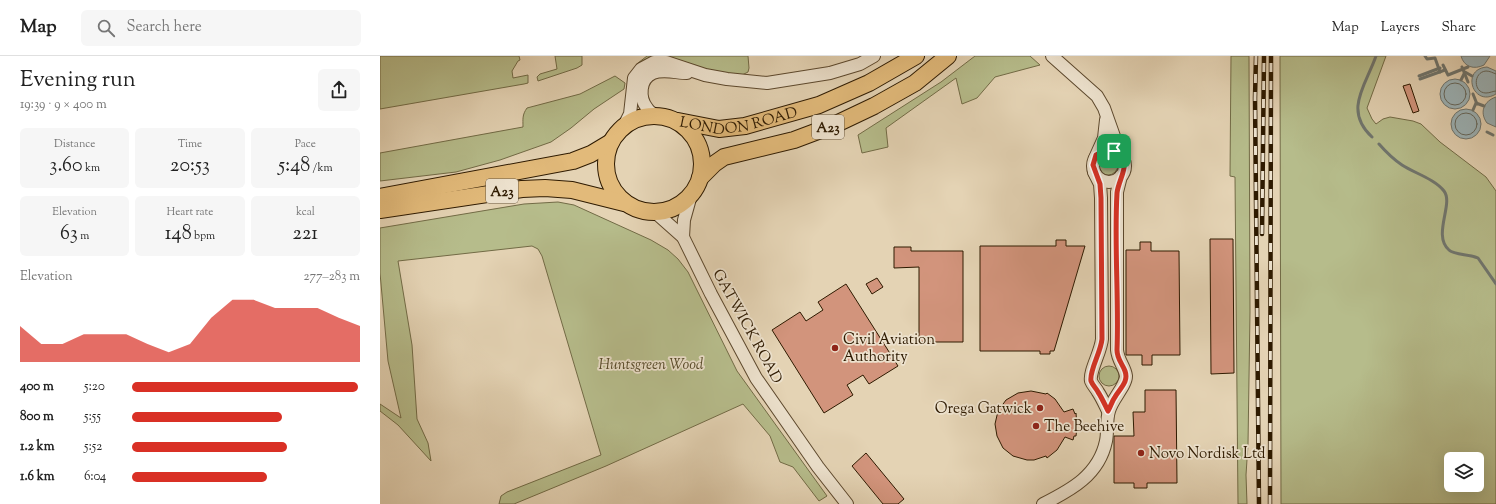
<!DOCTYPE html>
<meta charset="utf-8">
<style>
body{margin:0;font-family:"Sorts Mill Goudy",serif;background:#f6f6f6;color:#222;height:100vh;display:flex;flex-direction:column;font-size:15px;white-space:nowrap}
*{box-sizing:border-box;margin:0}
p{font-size:13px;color:#767676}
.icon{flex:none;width:22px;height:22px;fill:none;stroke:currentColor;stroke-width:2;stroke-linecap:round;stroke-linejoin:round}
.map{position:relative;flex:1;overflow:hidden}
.panel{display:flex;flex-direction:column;background:#fff;width:380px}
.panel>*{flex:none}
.controls{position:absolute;left:1064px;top:396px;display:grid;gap:8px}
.controls a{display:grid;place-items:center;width:40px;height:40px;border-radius:6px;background:#fff;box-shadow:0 4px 16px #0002;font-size:20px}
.pin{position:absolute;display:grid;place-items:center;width:34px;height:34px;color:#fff;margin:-17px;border-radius:8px;box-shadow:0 2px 6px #0006}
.round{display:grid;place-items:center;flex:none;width:42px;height:42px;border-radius:6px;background:#f6f6f6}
.head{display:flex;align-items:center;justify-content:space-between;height:68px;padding:0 20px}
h1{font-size:22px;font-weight:600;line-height:30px}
.figures{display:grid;grid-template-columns:repeat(3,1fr);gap:6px;height:68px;padding:4px 20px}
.figures div{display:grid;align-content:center;border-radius:6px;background:#f6f6f6;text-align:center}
.figures b{font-size:20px;font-weight:600}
.figures small{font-size:11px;font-weight:400}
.figures p{font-size:11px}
.chart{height:112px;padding:8px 20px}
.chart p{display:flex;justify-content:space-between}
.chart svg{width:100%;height:72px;margin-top:4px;fill:#d93025;opacity:.7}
ul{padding:0 20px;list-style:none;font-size:13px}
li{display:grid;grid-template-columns:64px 48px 1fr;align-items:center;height:30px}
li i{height:10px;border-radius:5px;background:#d93025}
header{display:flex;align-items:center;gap:24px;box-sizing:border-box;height:56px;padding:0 20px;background:#fff;border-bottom:1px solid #e0e0e0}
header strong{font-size:19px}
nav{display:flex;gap:22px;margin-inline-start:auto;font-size:14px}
.search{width:280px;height:36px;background:#f6f6f6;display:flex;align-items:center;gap:10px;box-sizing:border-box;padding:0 14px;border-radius:6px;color:#767676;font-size:15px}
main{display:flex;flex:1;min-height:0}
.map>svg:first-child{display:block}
</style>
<header>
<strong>Map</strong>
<div class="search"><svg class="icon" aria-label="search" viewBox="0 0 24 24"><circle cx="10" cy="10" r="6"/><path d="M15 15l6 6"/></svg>Search here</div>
<nav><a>Map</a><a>Layers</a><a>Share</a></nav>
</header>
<main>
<section class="panel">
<div class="head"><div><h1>Evening run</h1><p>19:39 · 9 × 400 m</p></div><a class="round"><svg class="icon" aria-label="share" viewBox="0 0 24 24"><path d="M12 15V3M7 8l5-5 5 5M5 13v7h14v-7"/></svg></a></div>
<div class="figures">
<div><p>Distance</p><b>3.60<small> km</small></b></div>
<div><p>Time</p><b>20:53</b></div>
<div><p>Pace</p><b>5:48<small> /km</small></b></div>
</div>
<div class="figures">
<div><p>Elevation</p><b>63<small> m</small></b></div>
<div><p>Heart rate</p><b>148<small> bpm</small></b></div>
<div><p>kcal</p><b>221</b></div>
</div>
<div class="chart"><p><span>Elevation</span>277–283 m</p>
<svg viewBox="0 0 160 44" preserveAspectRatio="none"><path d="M0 44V22L10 33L20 33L30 27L40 27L50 27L60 33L70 38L80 33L90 17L100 6L110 6L120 11L130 11L140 11L150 17L160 22V44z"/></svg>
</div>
<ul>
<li><b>400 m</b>5:20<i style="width:99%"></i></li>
<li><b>800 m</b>5:55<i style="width:66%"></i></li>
<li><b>1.2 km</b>5:52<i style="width:68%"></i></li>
<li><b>1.6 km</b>6:04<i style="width:59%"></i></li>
</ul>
</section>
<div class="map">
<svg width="1116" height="448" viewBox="0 0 1116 448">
<rect width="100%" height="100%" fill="#e4d3b4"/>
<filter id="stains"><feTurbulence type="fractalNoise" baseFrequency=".005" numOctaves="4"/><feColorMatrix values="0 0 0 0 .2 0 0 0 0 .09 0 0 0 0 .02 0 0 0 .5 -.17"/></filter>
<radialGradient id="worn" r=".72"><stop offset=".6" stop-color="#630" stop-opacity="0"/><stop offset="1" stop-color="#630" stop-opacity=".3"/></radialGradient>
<g fill="#b6bc8b" stroke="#726b46" fill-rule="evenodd">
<path d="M0 0H139L140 4 138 5 132 15 133 22 148 19V27L144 28 0 53Z"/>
<path d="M175 0H202V9L197 12 158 25 157 21 160 18 177 13Z"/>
<path d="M267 0H368L369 12 368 16 362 19 332 15 274 1 258 7Z"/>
<path d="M595 0H650L660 9 615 21 597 42 582 48 576 22 506 72 508 91 482 97 478 79 561 26Z"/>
<path d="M851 0H869L870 256 868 388 866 419 867 448H858L855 121 850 120Z"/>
<path d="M900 0H1006L987 52 992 63 996 68 1003 63 1010 61 1033 65 1041 68 1060 86 1106 121 1116 135V448H901ZM1071 403H1097V429H1071Z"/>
<path d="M235 20 245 27 244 33 214 53 191 72 171 86 120 104 76 116 0 125V97L143 71C143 63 142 59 147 52L200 38Z"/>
<circle cx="728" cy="109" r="10"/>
<path d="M178 146 194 149 271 184 288 194 298 203 308 216 357 315 447 440 439 445 413 411 400 406 390 380 363 348 226 410 134 448H119L121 440 127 436 221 399 162 200 158 193 152 190 18 205 32 289 37 363 48 387 51 405 18 369 0 355V348L21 362 8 305 0 217V172L144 148Z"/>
<circle cx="729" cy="320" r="10"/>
</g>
<g fill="#9cb4b9" stroke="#70766f">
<path d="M1081 0H1110L1104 9C1094 14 1084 11 1081 0Z"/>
<path d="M1107 11 1116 15V38C1093 52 1080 13 1107 11Z"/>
<circle cx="1075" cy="38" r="15"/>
<path d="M1116 41V71L1107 67C1099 56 1104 45 1116 41Z"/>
<circle cx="1086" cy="68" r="15"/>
</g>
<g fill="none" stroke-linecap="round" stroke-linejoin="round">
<g stroke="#65675c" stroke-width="1">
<path d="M1116 18C1113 17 1110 15 1106 15 1093 16 1093 37 1106 37 1110 37 1113 35 1116 35"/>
<circle cx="1075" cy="38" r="11"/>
<circle cx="1086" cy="68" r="11"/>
</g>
<g stroke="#70766f" stroke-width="3">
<path d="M1045 0 1047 3 1055 2 1060 16"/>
<path d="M1063 9 1068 19 1088 11"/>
<path d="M1082 11 1088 26"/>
<path d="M1039 20 1060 12"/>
<path d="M1040 23 1065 14"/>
<path d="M1081 24 1085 16 1092 20"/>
<path d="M1093 38 1097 48"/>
<path d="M1093 54 1096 47 1104 50"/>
<path d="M1107 76 1113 79"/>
<path d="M992 81C963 54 986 29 996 0"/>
<path d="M999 88C1006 96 1013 103 1022 109 1034 117 1055 123 1064 135 1074 148 1052 179 1069 194 1074 199 1090 198 1098 202L1116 228"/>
</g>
</g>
<g fill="#d2947c" stroke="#2e1a00">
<path d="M1030 28 1039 55 1033 57 1023 30Z"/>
<path d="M830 183H853L854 317 831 318Z"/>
<path d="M676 184H686V190H705L674 295H670V298H660V295H600V190H676Z"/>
<path d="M760 186H771V195H799L800 299H772V309H762V299H746V194H760Z"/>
<path d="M514 191H531V195H583V286H539V211L514 212Z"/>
<path d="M497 222 503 231 492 238 486 228Z"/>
<path d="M466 228 518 310 489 328 483 319 467 329 473 339 444 357 392 274 420 256 426 265 443 254 438 246Z"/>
<path d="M765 334H796L797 427H767V432H754V427H734V380H754L753 356H765Z"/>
<path d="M651 335 666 338 667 337 675 343 684 356 693 353 695 358 696 357 697 371 696 380H694L693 384 685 381 677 394 667 402 666 400 654 404H647L633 400 623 392 617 380 615 368 618 355 626 344 638 337Z"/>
<path d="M486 397 524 443 518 448H503L472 410Z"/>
</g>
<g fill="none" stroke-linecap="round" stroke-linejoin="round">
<g stroke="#5c482d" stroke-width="14">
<g id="minor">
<path d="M672 0 717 40 724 52 741 100"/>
<path d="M280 61C275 59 270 57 267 52 259 42 259 23 273 17 283 13 297 17 307 17"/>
<path d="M243 72 250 58 254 22 261 13 274 6H286L325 19 347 23 387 27 450 17 480 8 494 0"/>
<circle cx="729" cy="110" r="16"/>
<path d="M715 102 724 82 726 64"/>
<path d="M714 116 720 128 721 142 722 283C721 296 709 315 711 325 713 330 716 332 718 336 722 342 725 349 728 355"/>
<path d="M276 157 303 181 331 238 376 322 438 411 467 448"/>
<path d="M303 181 304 164 311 139"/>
<path d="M663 448C691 434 719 419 726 385 728 376 726 364 729 355 732 343 746 330 746 320 745 311 738 305 737 294V136L741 120"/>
</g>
</g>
<g stroke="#2e1a00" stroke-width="18">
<g id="major">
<circle cx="274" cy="108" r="48"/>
<path id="s1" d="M298 65 339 73 365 70 439 49 489 27 536 0"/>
<path d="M320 122 334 108 344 101 414 84 454 69 494 50 535 27 568 0"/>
<path d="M0 141 193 105 211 98 231 86"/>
<path d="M0 154 142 133 165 132 192 134 244 147"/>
</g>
</g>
<use href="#minor" stroke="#ede2ce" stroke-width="12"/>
<use href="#major" stroke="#e2ba7a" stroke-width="16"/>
<g stroke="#2e1a00" stroke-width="4.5">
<g id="rail">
<path d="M876 0 875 42 879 448"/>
<path d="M882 178 884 0"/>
<path d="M890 448 891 0"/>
</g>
</g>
<use href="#rail" stroke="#ede2ce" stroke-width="3" stroke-dasharray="9" stroke-linecap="butt"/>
</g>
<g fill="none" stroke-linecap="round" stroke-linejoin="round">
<g stroke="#fff" stroke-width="8">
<path id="route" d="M726 94C735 94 743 98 744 107 746 114 738 127 737 137 734 189 739 242 737 294 737 303 742 307 745 315 749 326 740 332 735 341 732 345 731 350 728 355 725 349 722 342 718 336 716 332 713 330 711 325 709 315 721 296 722 283L721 142 720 128 713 109 716 99Z"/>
</g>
<use href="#route" stroke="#d93025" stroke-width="5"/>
</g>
<g fill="#8f2418" stroke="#ede2ce" stroke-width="1.5">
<circle cx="455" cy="292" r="4"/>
<circle cx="660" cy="352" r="4"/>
<circle cx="656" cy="370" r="4"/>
<circle cx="761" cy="397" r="4"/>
</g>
<g text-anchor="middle" stroke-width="3.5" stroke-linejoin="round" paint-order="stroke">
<g fill="#ede2ce" stroke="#67563e" stroke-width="1">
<rect x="432" y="59" width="32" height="24" rx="3"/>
<rect x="106" y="123" width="32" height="24" rx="3"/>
</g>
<g font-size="14" font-weight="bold" fill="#2e1a00">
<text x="448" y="76">A23</text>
<text x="122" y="140">A23</text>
</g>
<g font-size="15" fill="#2e1a00" stroke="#ede2ce">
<text dy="5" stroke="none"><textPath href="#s1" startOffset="62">LONDON ROAD</textPath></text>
<text transform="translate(368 270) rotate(61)" y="5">GATWICK ROAD</text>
</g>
<g font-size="15" fill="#2e1a00" stroke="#ede2ce" text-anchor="start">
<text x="463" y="288">Civil Aviation<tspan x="463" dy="17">Authority</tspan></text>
<text x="652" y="357" text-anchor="end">Orega Gatwick</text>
<text x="664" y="375">The Beehive</text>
<text x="769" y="402">Novo Nordisk Ltd</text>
</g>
<g font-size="15" font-style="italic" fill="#574b2a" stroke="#ede2ce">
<text x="271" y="313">Huntsgreen Wood</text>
</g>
</g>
<rect width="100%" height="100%" filter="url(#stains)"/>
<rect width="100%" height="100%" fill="url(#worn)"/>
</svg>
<div class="controls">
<a><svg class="icon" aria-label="layers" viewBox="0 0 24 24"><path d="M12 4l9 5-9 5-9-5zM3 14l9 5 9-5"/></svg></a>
</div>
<div class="pin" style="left:734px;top:95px;background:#1e9e55"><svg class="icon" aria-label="arrive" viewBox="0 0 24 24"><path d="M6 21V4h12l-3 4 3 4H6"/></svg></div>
</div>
</main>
